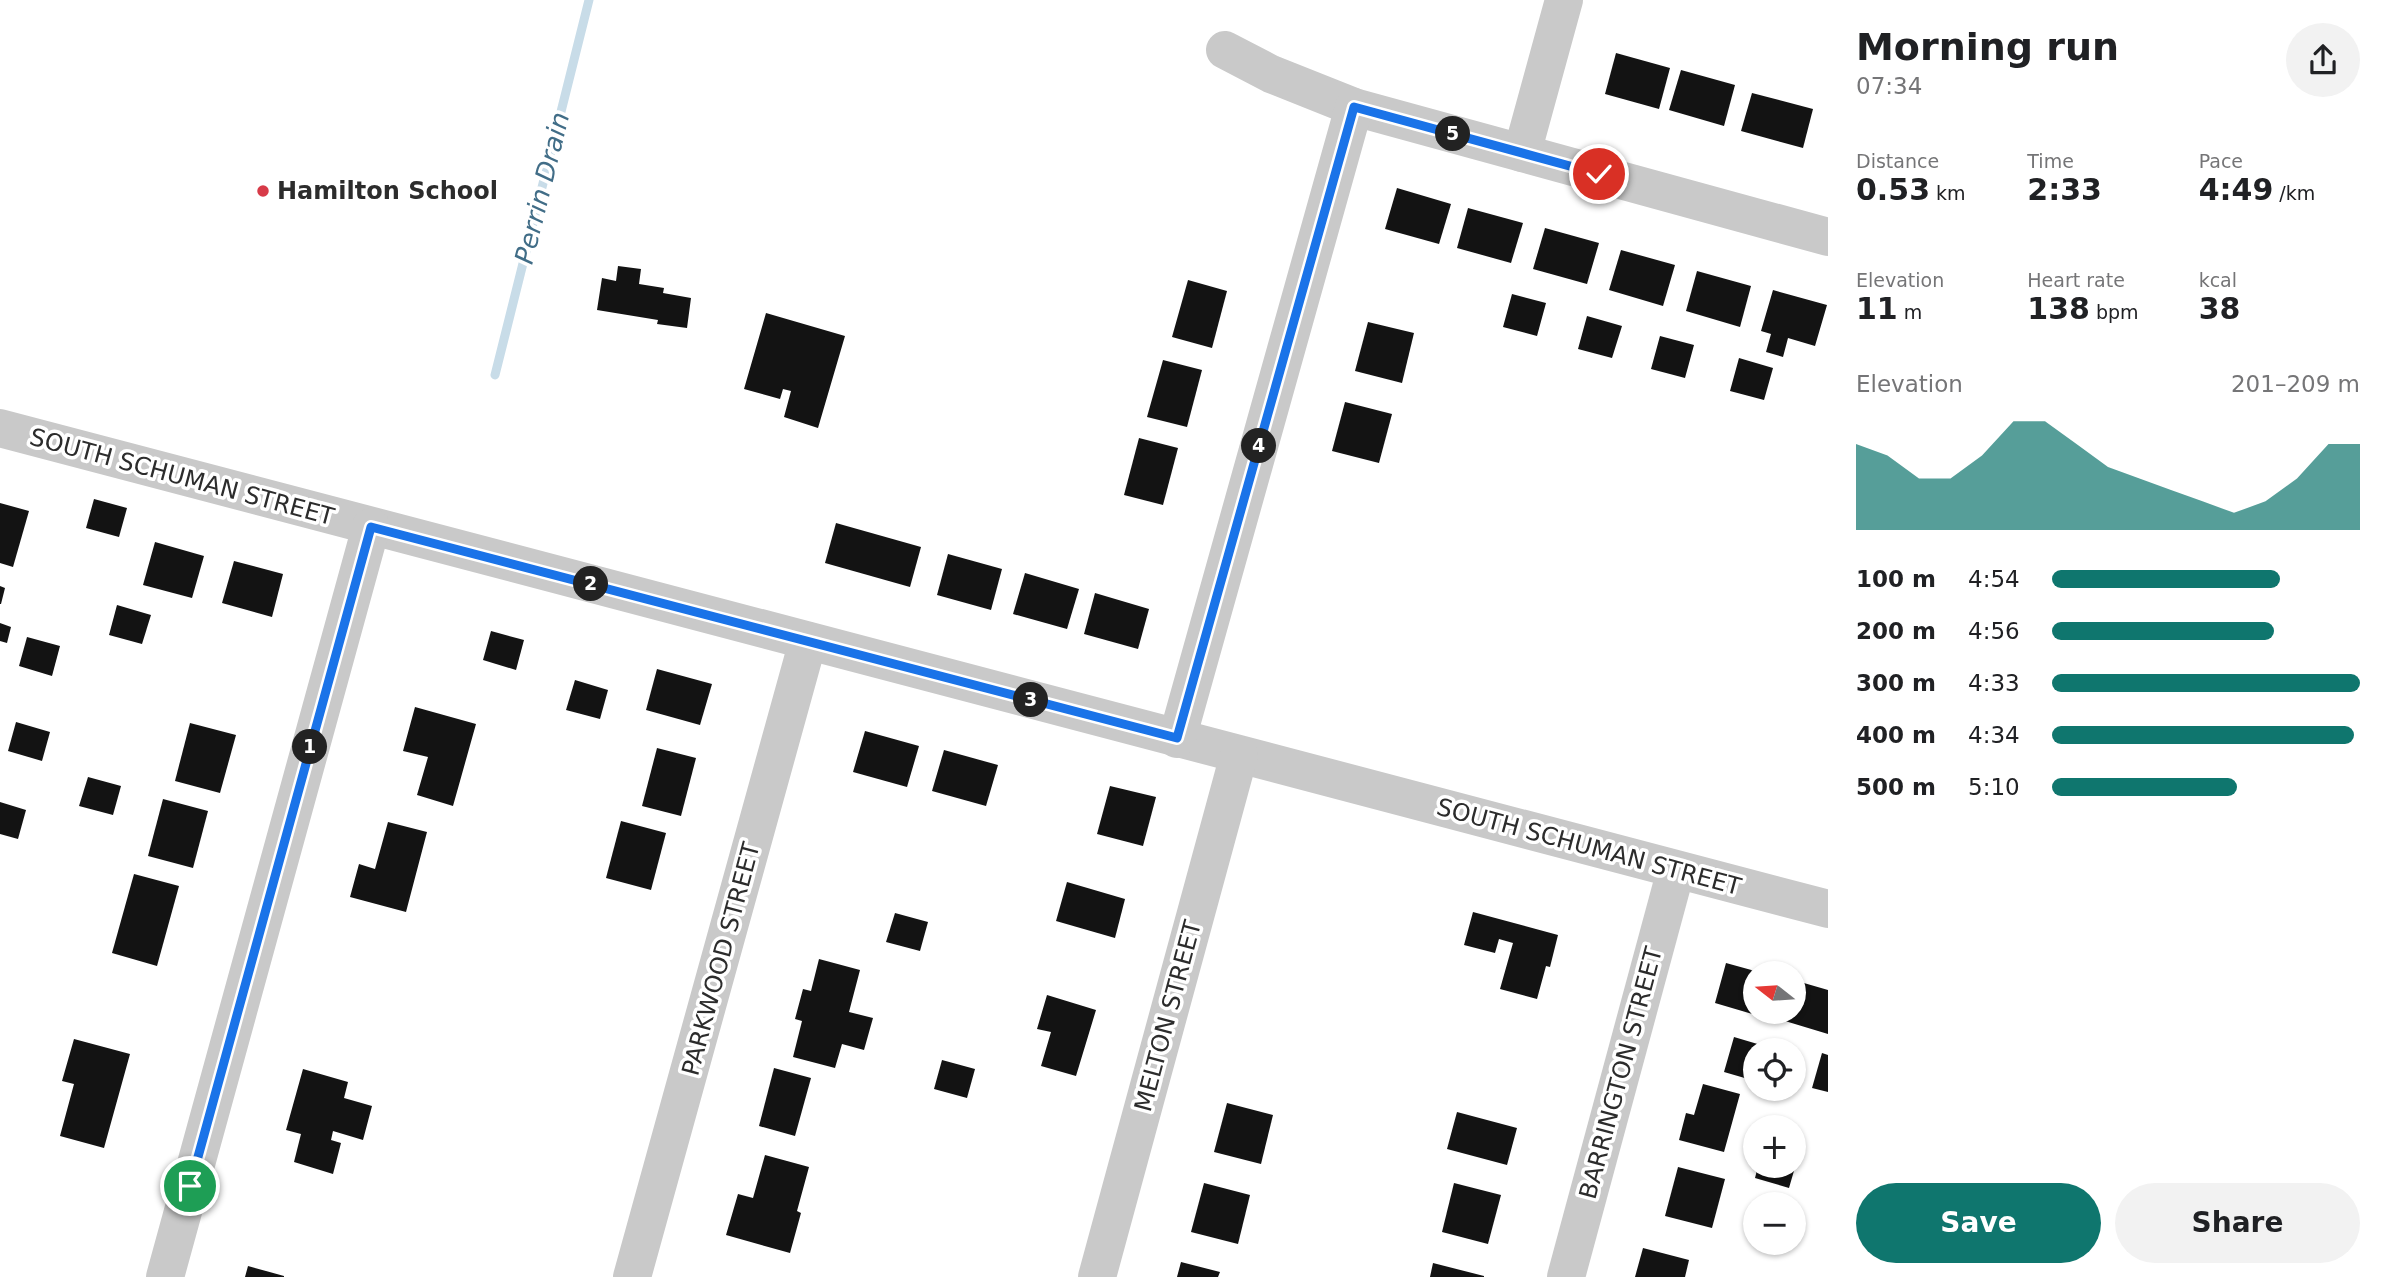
<!DOCTYPE html>
<meta charset="utf-8">
<style>
body{margin:0;font-family:"DejaVu Sans",sans-serif;background:#f2f2f2;color:#202124;height:100vh;display:flex;flex-direction:column;font-size:26px;white-space:nowrap}
*{box-sizing:border-box;margin:0}
p{font-size:23px;color:#757577}
.icon{flex:none;width:38px;height:38px;fill:none;stroke:currentColor;stroke-width:2;stroke-linecap:round;stroke-linejoin:round}
.map{position:relative;flex:1;overflow:hidden}
.panel{display:flex;flex-direction:column;background:#fff;width:560px}
.panel>*{flex:none}
.needle{width:46px;rotate:287deg}
.controls{position:absolute;left:1743px;top:961px;display:grid;gap:14px}
.controls a{display:grid;place-items:center;width:63px;height:63px;border-radius:50%;background:#fff;box-shadow:0 2px 5px #0004;font-size:35px}
.pin{position:absolute;display:grid;place-items:center;width:60px;height:60px;color:#fff;margin:-30px;border:4px solid #fff;border-radius:50%;box-shadow:0 2px 7px #0007}
.km{position:absolute;width:35px;height:35px;margin:-18px;border-radius:50%;background:#222;color:#fff;font-size:19px;line-height:35px;text-align:center}
.round{display:grid;place-items:center;flex:none;width:74px;height:74px;border-radius:37px;background:#f2f2f2}
.overview{display:flex;align-items:center;justify-content:space-between;height:119px;padding:0 28px}
h1{font-size:38px;font-weight:700;line-height:52px}
.metrics{display:grid;grid-template-columns:repeat(3,1fr);gap:10px;height:119px;padding:7px 28px}
.metrics div{display:grid;align-content:center}
.metrics b{font-size:30px;font-weight:700}
.metrics small{font-size:19px;font-weight:400}
.metrics p{font-size:19px}
.chart{height:196px;padding:14px 28px}
.chart p{display:flex;justify-content:space-between}
.chart svg{width:100%;height:126px;margin-top:7px;fill:#0f766e;opacity:.7}
.cta{display:flex;gap:14px;margin-top:auto;padding:14px 28px}
.cta a{flex:1;height:80px;border-radius:42px;background:#0f766e;color:#fff;font-size:28px;font-weight:700;line-height:80px;text-align:center}
.cta a+a{background:#f2f2f2;color:#202124}
ul{padding:0 28px;list-style:none;font-size:23px}
li{display:grid;grid-template-columns:112px 84px 1fr;align-items:center;height:52px}
li i{height:18px;border-radius:9px;background:#0f766e}
main{display:flex;flex:1;min-height:0}
.map>svg:first-child{display:block}
</style>
<main>
<div class="map">
<svg width="1828" height="1277" viewBox="0 0 1828 1277">
<rect width="100%" height="100%" fill="#fff"/>
<g fill="none" stroke-linecap="round" stroke-linejoin="round">
<path stroke="#c8dce8" stroke-width="9" d="M495 375 589 0"/>
</g>
<g fill="#131313">
<path d="M1616 53 1670 68 1659 109 1605 94Z"/>
<path d="M1681 70 1735 85 1724 126 1669 110Z"/>
<path d="M1752 93 1813 109 1803 148 1741 131Z"/>
<path d="M1397 188 1451 204 1439 244 1385 229Z"/>
<path d="M1468 208 1523 223 1511 263 1457 248Z"/>
<path d="M1545 228 1599 243 1587 284 1533 269Z"/>
<path d="M1621 250 1675 265 1663 306 1609 290Z"/>
<path d="M618 266 641 269 639 284 664 288 663 293 691 298 687 328 657 324 658 320 597 310 602 278 616 281Z"/>
<path d="M1697 271 1751 286 1740 327 1686 311Z"/>
<path d="M1188 280 1227 291 1212 348 1172 337Z"/>
<path d="M1773 290 1827 305 1815 346 1788 338 1783 357 1766 352 1771 334 1761 331Z"/>
<path d="M1512 294 1546 303 1537 336 1503 327Z"/>
<path d="M766 313 845 336 818 428 784 417 791 391 783 389 780 399 744 389Z"/>
<path d="M1587 316 1622 326 1612 358 1578 349Z"/>
<path d="M1368 322 1414 333 1402 383 1355 371Z"/>
<path d="M1660 336 1694 345 1685 378 1651 369Z"/>
<path d="M1739 358 1773 368 1764 400 1730 391Z"/>
<path d="M1163 360 1202 370 1187 427 1147 417Z"/>
<path d="M1345 402 1392 414 1379 463 1332 451Z"/>
<path d="M1139 438 1178 448 1163 505 1124 495Z"/>
<path d="M94 499 127 508 119 537 86 528Z"/>
<path d="M0 503 29 511 13 567 0 563Z"/>
<path d="M836 523 921 547 910 587 825 563Z"/>
<path d="M155 542 204 556 192 598 143 585Z"/>
<path d="M948 554 1002 569 991 610 937 595Z"/>
<path d="M234 561 283 574 272 617 222 603Z"/>
<path d="M1025 573 1079 589 1067 629 1013 614Z"/>
<path d="M0 586 5 588 1 604H0Z"/>
<path d="M1095 593 1149 609 1138 649 1084 634Z"/>
<path d="M117 605 151 615 142 644 109 635Z"/>
<path d="M0 623 11 627 7 643 0 641Z"/>
<path d="M491 631 524 640 516 670 483 660Z"/>
<path d="M27 637 60 646 52 676 19 666Z"/>
<path d="M657 669 712 684 700 725 646 710Z"/>
<path d="M575 680 608 690 600 719 566 710Z"/>
<path d="M415 707 476 724 453 806 417 795 428 757 403 751Z"/>
<path d="M16 722 50 732 42 761 8 751Z"/>
<path d="M190 723 236 735 220 793 175 781Z"/>
<path d="M865 731 919 746 907 787 853 772Z"/>
<path d="M657 748 696 758 681 816 642 806Z"/>
<path d="M944 750 998 765 986 806 932 791Z"/>
<path d="M88 777 121 786 113 815 79 806Z"/>
<path d="M1110 786 1156 797 1143 846 1097 834Z"/>
<path d="M163 799 208 811 193 868 148 856Z"/>
<path d="M0 802 26 810 18 839 0 834Z"/>
<path d="M621 821 666 833 651 890 606 878Z"/>
<path d="M388 822 427 832 406 912 350 897 359 864 375 869Z"/>
<path d="M134 874 179 886 157 966 112 953Z"/>
<path d="M1067 882 1125 899 1115 938 1056 921Z"/>
<path d="M1473 912 1558 935 1550 967 1546 966 1537 999 1500 989 1513 943 1499 939 1495 953 1464 945Z"/>
<path d="M895 913 928 922 920 951 886 942Z"/>
<path d="M819 959 860 970 849 1012 873 1018 864 1050 842 1044 835 1068 793 1057 802 1021 795 1019 803 989 811 991Z"/>
<path d="M1726 963 1755 971V1012H1778L1776 1021 1715 1003Z"/>
<path d="M1797 981 1828 990V1034L1785 1021 1788 1012H1794V992Z"/>
<path d="M1047 995 1096 1010 1076 1076 1041 1066 1051 1032 1037 1029Z"/>
<path d="M1734 1037 1771 1048 1770 1050H1755V1081L1724 1072Z"/>
<path d="M74 1039 130 1054 104 1148 60 1136 74 1084 62 1081Z"/>
<path d="M1822 1053 1828 1055V1092L1812 1088Z"/>
<path d="M942 1060 975 1069 967 1098 934 1089Z"/>
<path d="M774 1068 811 1078 795 1136 759 1126Z"/>
<path d="M303 1069 348 1082 344 1098 372 1106 363 1140 333 1131 331 1140 341 1143 333 1174 294 1162 301 1134 286 1130Z"/>
<path d="M1703 1084 1740 1094 1724 1152 1679 1140 1686 1113 1694 1115Z"/>
<path d="M1227 1103 1273 1115 1261 1164 1214 1152Z"/>
<path d="M1457 1112 1517 1128 1507 1165 1447 1149Z"/>
<path d="M765 1155 809 1167 797 1211 801 1213 790 1253 726 1235 738 1194 753 1198Z"/>
<path d="M1794 1156 1798 1157 1789 1188 1755 1178 1758 1166H1794Z"/>
<path d="M1678 1167 1725 1179 1712 1228 1665 1216Z"/>
<path d="M1204 1183 1250 1195 1238 1244 1191 1232Z"/>
<path d="M1454 1183 1501 1195 1488 1244 1442 1232Z"/>
<path d="M1643 1248 1689 1260 1685 1277H1635Z"/>
<path d="M1181 1262 1220 1272 1218 1277H1177Z"/>
<path d="M1433 1263 1484 1276V1277H1430Z"/>
<path d="M248 1266 284 1276V1277H245Z"/>
</g>
<g fill="none" stroke-linecap="round" stroke-linejoin="round">
<g stroke="#c9c9c9" stroke-width="38">
<path d="M1225 50 1271 74 1354 107 1828 237"/>
<path d="M1522 153 1564 0"/>
<path d="M0 428 1828 909"/>
<path d="M1177 739 1354 107"/>
<path d="M165 1277 371 527"/>
<path d="M632 1277 808 641"/>
<path d="M1097 1277 1239 755"/>
<path d="M1566 1277 1676 870"/>
</g>
</g>
<g fill="none" stroke-linecap="round" stroke-linejoin="round">
<g stroke="#fff" stroke-width="14">
<path id="route" d="M190 1186 371 527 1177 738 1354 107 1599 174"/>
</g>
<use href="#route" stroke="#1a73e8" stroke-width="9"/>
</g>
<circle fill="#d73a48" stroke="#fff" stroke-width="2.5" cx="263" cy="191" r="7"/>
<g text-anchor="middle" stroke-width="7" stroke-linejoin="round" paint-order="stroke">
<g font-size="24" font-weight="bold" fill="#2c2c2c" stroke="#fff" text-anchor="start">
<text x="277" y="199">Hamilton School</text>
</g>
<g font-size="24" fill="#2c2c2c" stroke="#fff">
<text transform="translate(182 477) rotate(15)" y="8">SOUTH SCHUMAN STREET</text>
<text transform="translate(1589 847) rotate(15)" y="8">SOUTH SCHUMAN STREET</text>
<text transform="translate(721 959) rotate(-75)" y="8">PARKWOOD STREET</text>
<text transform="translate(1168 1016) rotate(-75)" y="8">MELTON STREET</text>
<text transform="translate(1621 1073) rotate(-75)" y="8">BARRINGTON STREET</text>
</g>
<g font-size="26" font-style="italic" fill="#416d87" stroke="#fff">
<text transform="translate(542 188) rotate(-76)" y="9">Perrin Drain</text>
</g>
</g>
</svg>
<div class="controls">
<a><svg class="needle" viewBox="-14 -14 28 28"><path d="M0-13l5 13h-10z" fill="#e53935"/><path d="M0 13l5-13h-10z" fill="#757577"/></svg></a>
<a><svg class="icon" aria-label="locate" viewBox="0 0 24 24"><circle cx="12" cy="12" r="6"/><path d="M12 2v4M12 18v4M2 12h4M18 12h4"/></svg></a>
<a>+</a>
<a>−</a>
</div>
<div class="pin" style="left:190px;top:1186px;background:#1e9e55"><svg class="icon" aria-label="arrive" viewBox="0 0 24 24"><path d="M6 21V4h12l-3 4 3 4H6"/></svg></div>
<div class="pin" style="left:1599px;top:174px;background:#d93025"><svg class="icon" aria-label="check" viewBox="0 0 24 24"><path d="M5 12l5 5 9-10"/></svg></div>
<b class="km" style="left:310px;top:747px">1</b>
<b class="km" style="left:591px;top:584px">2</b>
<b class="km" style="left:1031px;top:700px">3</b>
<b class="km" style="left:1259px;top:446px">4</b>
<b class="km" style="left:1453px;top:134px">5</b>
</div>
<section class="panel">
<div class="overview"><div><h1>Morning run</h1><p>07:34</p></div><a class="round"><svg class="icon" aria-label="share" viewBox="0 0 24 24"><path d="M12 15V3M7 8l5-5 5 5M5 13v7h14v-7"/></svg></a></div>
<div class="metrics">
<div><p>Distance</p><b>0.53<small> km</small></b></div>
<div><p>Time</p><b>2:33</b></div>
<div><p>Pace</p><b>4:49<small> /km</small></b></div>
</div>
<div class="metrics">
<div><p>Elevation</p><b>11<small> m</small></b></div>
<div><p>Heart rate</p><b>138<small> bpm</small></b></div>
<div><p>kcal</p><b>38</b></div>
</div>
<div class="chart"><p><span>Elevation</span>201–209 m</p>
<svg viewBox="0 0 160 44" preserveAspectRatio="none"><path d="M0 44V14L10 18L20 26L30 26L40 18L50 6L60 6L70 14L80 22L90 26L100 30L110 34L120 38L130 34L140 26L150 14L160 14V44z"/></svg>
</div>
<ul>
<li><b>100 m</b>4:54<i style="width:74%"></i></li>
<li><b>200 m</b>4:56<i style="width:72%"></i></li>
<li><b>300 m</b>4:33<i style="width:100%"></i></li>
<li><b>400 m</b>4:34<i style="width:98%"></i></li>
<li><b>500 m</b>5:10<i style="width:60%"></i></li>
</ul>
<div class="cta"><a>Save</a><a>Share</a></div>
</section>
</main>
